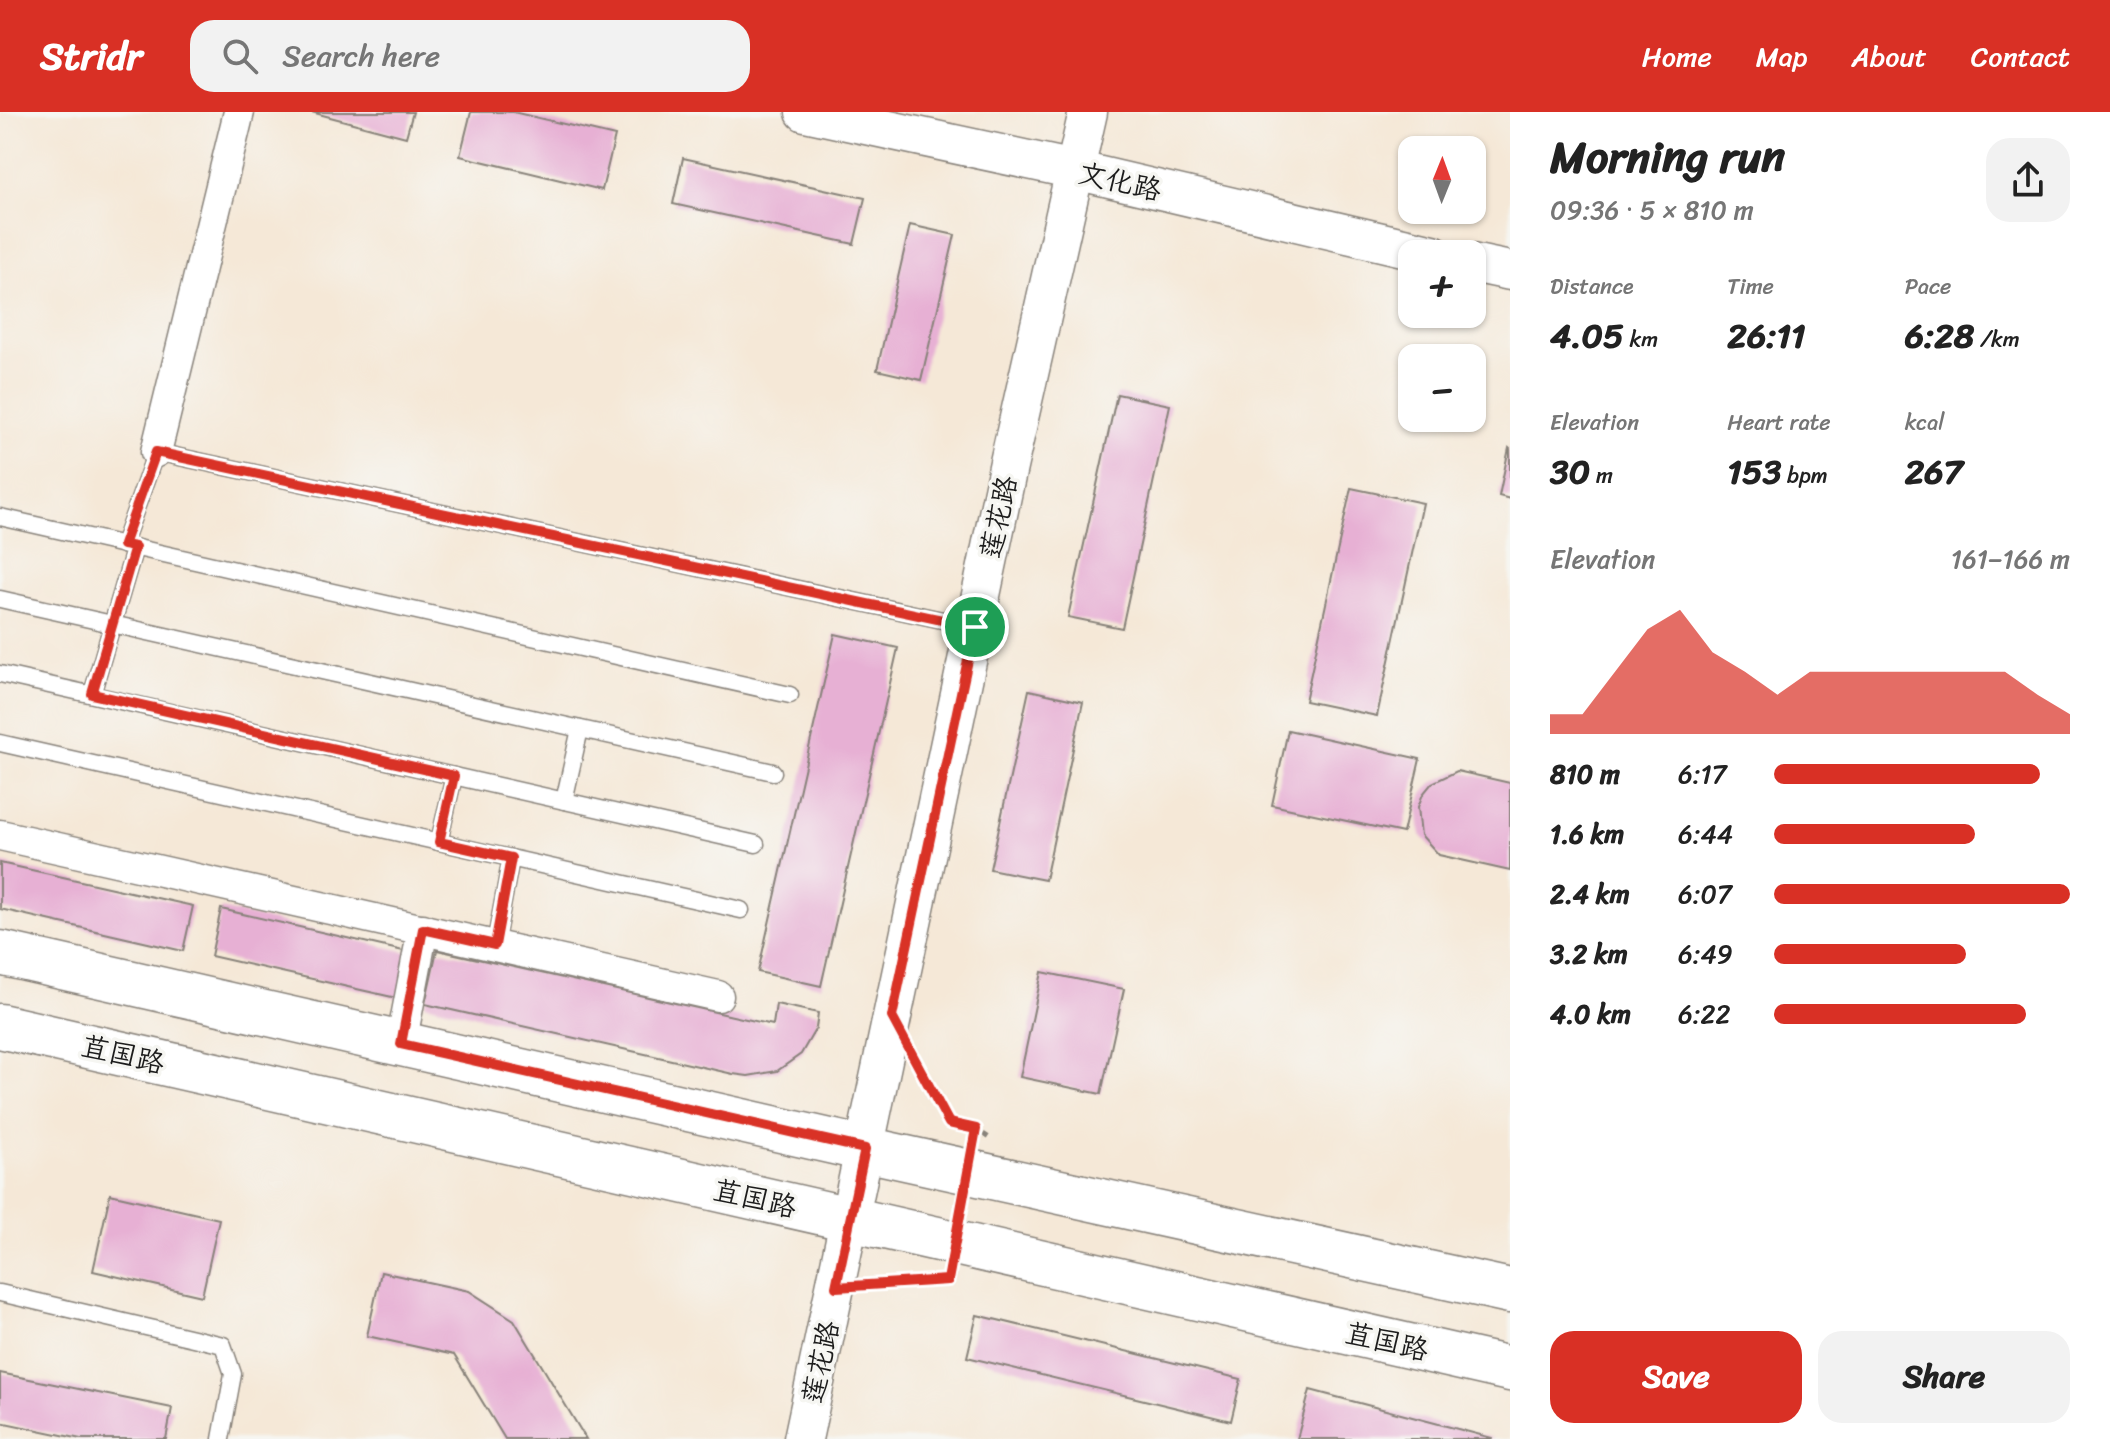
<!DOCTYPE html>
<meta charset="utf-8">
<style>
body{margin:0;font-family:Sriracha,"LXGW WenKai TC",sans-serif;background:#f2f2f2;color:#222;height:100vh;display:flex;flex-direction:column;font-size:30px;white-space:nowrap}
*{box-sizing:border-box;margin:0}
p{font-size:26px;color:#767676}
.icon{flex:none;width:44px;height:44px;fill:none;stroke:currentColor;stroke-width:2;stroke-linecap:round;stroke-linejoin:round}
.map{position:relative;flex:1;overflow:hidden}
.details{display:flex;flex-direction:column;background:#fff;width:600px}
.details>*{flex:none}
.needle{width:52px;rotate:1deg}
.fabs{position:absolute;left:1398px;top:24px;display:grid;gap:16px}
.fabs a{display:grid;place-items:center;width:88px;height:88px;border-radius:16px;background:#fff;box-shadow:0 2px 6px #0004;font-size:40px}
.pin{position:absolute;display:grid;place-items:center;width:68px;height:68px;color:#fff;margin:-34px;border:4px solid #fff;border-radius:50%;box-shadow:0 2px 8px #0007}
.round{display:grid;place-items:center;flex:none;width:84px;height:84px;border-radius:24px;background:#f2f2f2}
.headline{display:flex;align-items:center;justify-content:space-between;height:136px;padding:0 40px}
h1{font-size:44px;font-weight:800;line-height:60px}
.metrics{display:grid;grid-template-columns:repeat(3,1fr);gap:12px;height:136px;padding:8px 40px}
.metrics div{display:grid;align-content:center}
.metrics b{font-size:34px;font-weight:800}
.metrics small{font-size:22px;font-weight:400}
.metrics p{font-size:22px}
.chart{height:224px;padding:16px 40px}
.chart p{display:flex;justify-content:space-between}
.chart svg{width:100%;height:144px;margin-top:8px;fill:#d93025;opacity:.7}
.primary-button{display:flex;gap:16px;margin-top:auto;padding:16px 40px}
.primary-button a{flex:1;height:92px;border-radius:24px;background:#d93025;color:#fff;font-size:32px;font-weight:800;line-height:92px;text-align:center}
.primary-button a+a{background:#f2f2f2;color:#222}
ul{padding:0 40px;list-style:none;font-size:26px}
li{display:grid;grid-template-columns:128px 96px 1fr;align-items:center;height:60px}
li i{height:20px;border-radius:10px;background:#d93025}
header{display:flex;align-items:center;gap:48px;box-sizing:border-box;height:112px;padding:0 40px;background:#d93025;color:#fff}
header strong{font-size:38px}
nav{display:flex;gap:44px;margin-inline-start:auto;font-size:28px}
.search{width:560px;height:72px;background:#f2f2f2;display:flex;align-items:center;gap:20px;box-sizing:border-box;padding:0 28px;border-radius:24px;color:#767676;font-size:30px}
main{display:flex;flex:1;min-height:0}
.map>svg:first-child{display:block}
</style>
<header>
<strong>Stridr</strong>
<div class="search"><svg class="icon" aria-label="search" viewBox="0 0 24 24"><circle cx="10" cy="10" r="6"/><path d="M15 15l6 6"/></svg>Search here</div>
<nav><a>Home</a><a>Map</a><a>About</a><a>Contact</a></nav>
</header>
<main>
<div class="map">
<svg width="1510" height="1327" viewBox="0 0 1510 1327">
<rect width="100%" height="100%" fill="#f6f6f2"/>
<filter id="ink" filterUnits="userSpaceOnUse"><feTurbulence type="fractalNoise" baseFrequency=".0125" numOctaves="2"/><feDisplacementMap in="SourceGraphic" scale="16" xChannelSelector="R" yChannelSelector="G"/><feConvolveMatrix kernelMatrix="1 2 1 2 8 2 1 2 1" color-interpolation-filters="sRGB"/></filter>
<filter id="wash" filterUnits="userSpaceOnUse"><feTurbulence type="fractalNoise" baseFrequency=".006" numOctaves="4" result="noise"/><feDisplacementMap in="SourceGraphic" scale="32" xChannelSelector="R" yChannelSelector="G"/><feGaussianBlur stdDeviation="1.8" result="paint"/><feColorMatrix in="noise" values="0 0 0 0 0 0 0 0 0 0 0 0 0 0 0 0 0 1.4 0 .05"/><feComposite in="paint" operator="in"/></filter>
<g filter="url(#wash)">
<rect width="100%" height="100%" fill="#f5e8d7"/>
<g id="blocks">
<g fill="#e7b0d4">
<path d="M311 0H413L406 25Z"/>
<path d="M471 0H513L615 24 602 78 460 44Z"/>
<path d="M683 46 865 86 854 132 673 92Z"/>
<path d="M910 113 955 123 921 268 877 258Z"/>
<path d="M1117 282 1170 293 1122 516 1068 505Z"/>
<path d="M1509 336 1510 337V387L1499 384Z"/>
<path d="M1351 376 1423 391 1377 604 1305 589Z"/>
<path d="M835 522 898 536 821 874 758 860Z"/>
<path d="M1029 578 1083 590 1045 768 990 757Z"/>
<path d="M1288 618 1420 647 1403 721 1272 693Z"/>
<path d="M1457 659 1510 671V759L1439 743 1421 723 1418 695 1423 682 1432 671Z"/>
<path d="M0 751 193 794 183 839 0 797Z"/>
<path d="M221 797 412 841 401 887 211 844Z"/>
<path d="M437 838 773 913 776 892 818 901 816 916 801 942 777 959 748 964 733 962 425 892Z"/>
<path d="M1042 860 1124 877 1101 982 1020 965Z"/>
<path d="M110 1082 219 1107 202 1184 93 1159Z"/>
<path d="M381 1160 469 1179 514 1208 586 1327H505L454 1243 367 1224Z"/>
<path d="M977 1203 1241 1267 1231 1309 967 1245Z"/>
<path d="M0 1261 172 1296 166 1327H81L0 1310Z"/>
<path d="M1310 1278 1492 1326 1491 1327H1297Z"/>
</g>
</g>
</g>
<g filter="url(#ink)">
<use href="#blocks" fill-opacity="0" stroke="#88827a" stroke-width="2"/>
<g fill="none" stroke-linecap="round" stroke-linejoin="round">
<g stroke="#88827a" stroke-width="19">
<g id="service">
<path d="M0 405 790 583"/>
<path d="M123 433 156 340 975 515"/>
<path d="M0 487 773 660"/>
<path d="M0 562 756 732"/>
<path d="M92 582 135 435"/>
<path d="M0 631 741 798"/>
<path d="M564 689 580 617"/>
<path d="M439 730 454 664"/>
<path d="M495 833 511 746"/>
<path d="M0 1181 223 1233 233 1262 221 1327"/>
</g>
</g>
<g stroke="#88827a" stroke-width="33">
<g id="minor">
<path d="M156 340 239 0"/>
<path d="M0 723 718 884"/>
<path d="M401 932 423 817"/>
</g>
</g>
<g stroke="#88827a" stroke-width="41">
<g id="tertiary">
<path d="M805 0 1075 58 1433 142"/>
<path d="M1472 151 1510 159"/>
<path d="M803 1327 1008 355 1088 0"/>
</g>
</g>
<g stroke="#88827a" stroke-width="47">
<g id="secondary">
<path d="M0 841 865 1037 1510 1179"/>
<path d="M0 914 1510 1257"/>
</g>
</g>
<g stroke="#88827a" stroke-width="5" stroke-dasharray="6 6" stroke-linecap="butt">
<path d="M915 948 949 1011 976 1017 992 1028"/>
<path d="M868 1173 950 1168"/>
</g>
<use href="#service" stroke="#fff" stroke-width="16"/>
<use href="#minor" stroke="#fff" stroke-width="30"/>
<use href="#tertiary" stroke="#fff" stroke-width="38"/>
<use href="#secondary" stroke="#fff" stroke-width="44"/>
<path stroke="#88827a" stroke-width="5" stroke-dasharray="6 6" stroke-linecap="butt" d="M948 1168 976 1017"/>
</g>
</g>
<g fill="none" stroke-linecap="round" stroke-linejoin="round" filter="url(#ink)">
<g stroke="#fff" stroke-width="16">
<path id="route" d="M156 340 975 515 892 905 949 1011 976 1017 948 1168 836 1175 865 1037 401 932 423 817 495 833 511 746 439 730 454 664 92 582 135 435 123 433Z"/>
</g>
<use href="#route" stroke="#d93025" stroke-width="10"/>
</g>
<g text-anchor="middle" stroke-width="7" stroke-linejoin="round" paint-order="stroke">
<g font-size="28" fill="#1c1c1c" stroke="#f6f6f2">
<text transform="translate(1120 69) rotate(13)" y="10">文化路</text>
<text transform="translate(998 405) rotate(-78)" y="10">莲花路</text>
<text transform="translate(123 942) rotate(13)" y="10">苴国路</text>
<text transform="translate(755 1086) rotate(13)" y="10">苴国路</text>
<text transform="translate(1387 1229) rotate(13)" y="10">苴国路</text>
<text transform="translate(820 1250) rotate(-78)" y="10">莲花路</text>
</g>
</g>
</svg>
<div class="fabs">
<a><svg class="needle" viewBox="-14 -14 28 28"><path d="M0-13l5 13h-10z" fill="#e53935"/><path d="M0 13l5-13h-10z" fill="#767676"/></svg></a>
<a>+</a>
<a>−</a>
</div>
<div class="pin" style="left:975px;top:515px;background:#1e9e55"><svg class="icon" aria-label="arrive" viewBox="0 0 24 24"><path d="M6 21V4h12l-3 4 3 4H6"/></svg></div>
</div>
<section class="details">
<div class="headline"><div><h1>Morning run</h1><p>09:36 · 5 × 810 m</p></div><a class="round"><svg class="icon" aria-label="share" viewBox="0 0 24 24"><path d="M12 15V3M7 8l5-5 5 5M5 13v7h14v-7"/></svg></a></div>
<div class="metrics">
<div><p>Distance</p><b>4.05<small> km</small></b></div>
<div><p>Time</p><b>26:11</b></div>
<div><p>Pace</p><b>6:28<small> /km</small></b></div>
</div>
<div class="metrics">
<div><p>Elevation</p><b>30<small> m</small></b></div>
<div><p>Heart rate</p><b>153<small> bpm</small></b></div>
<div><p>kcal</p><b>267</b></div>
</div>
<div class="chart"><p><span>Elevation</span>161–166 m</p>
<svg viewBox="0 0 160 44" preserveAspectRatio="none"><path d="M0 44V38L10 38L20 25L30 12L40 6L50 19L60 25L70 32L80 25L90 25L100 25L110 25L120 25L130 25L140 25L150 32L160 38V44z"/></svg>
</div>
<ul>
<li><b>810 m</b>6:17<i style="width:90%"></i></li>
<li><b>1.6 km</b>6:44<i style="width:68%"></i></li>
<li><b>2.4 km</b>6:07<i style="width:100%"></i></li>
<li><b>3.2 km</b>6:49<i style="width:65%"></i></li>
<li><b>4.0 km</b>6:22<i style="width:85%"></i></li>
</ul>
<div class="primary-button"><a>Save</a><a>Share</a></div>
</section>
</main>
